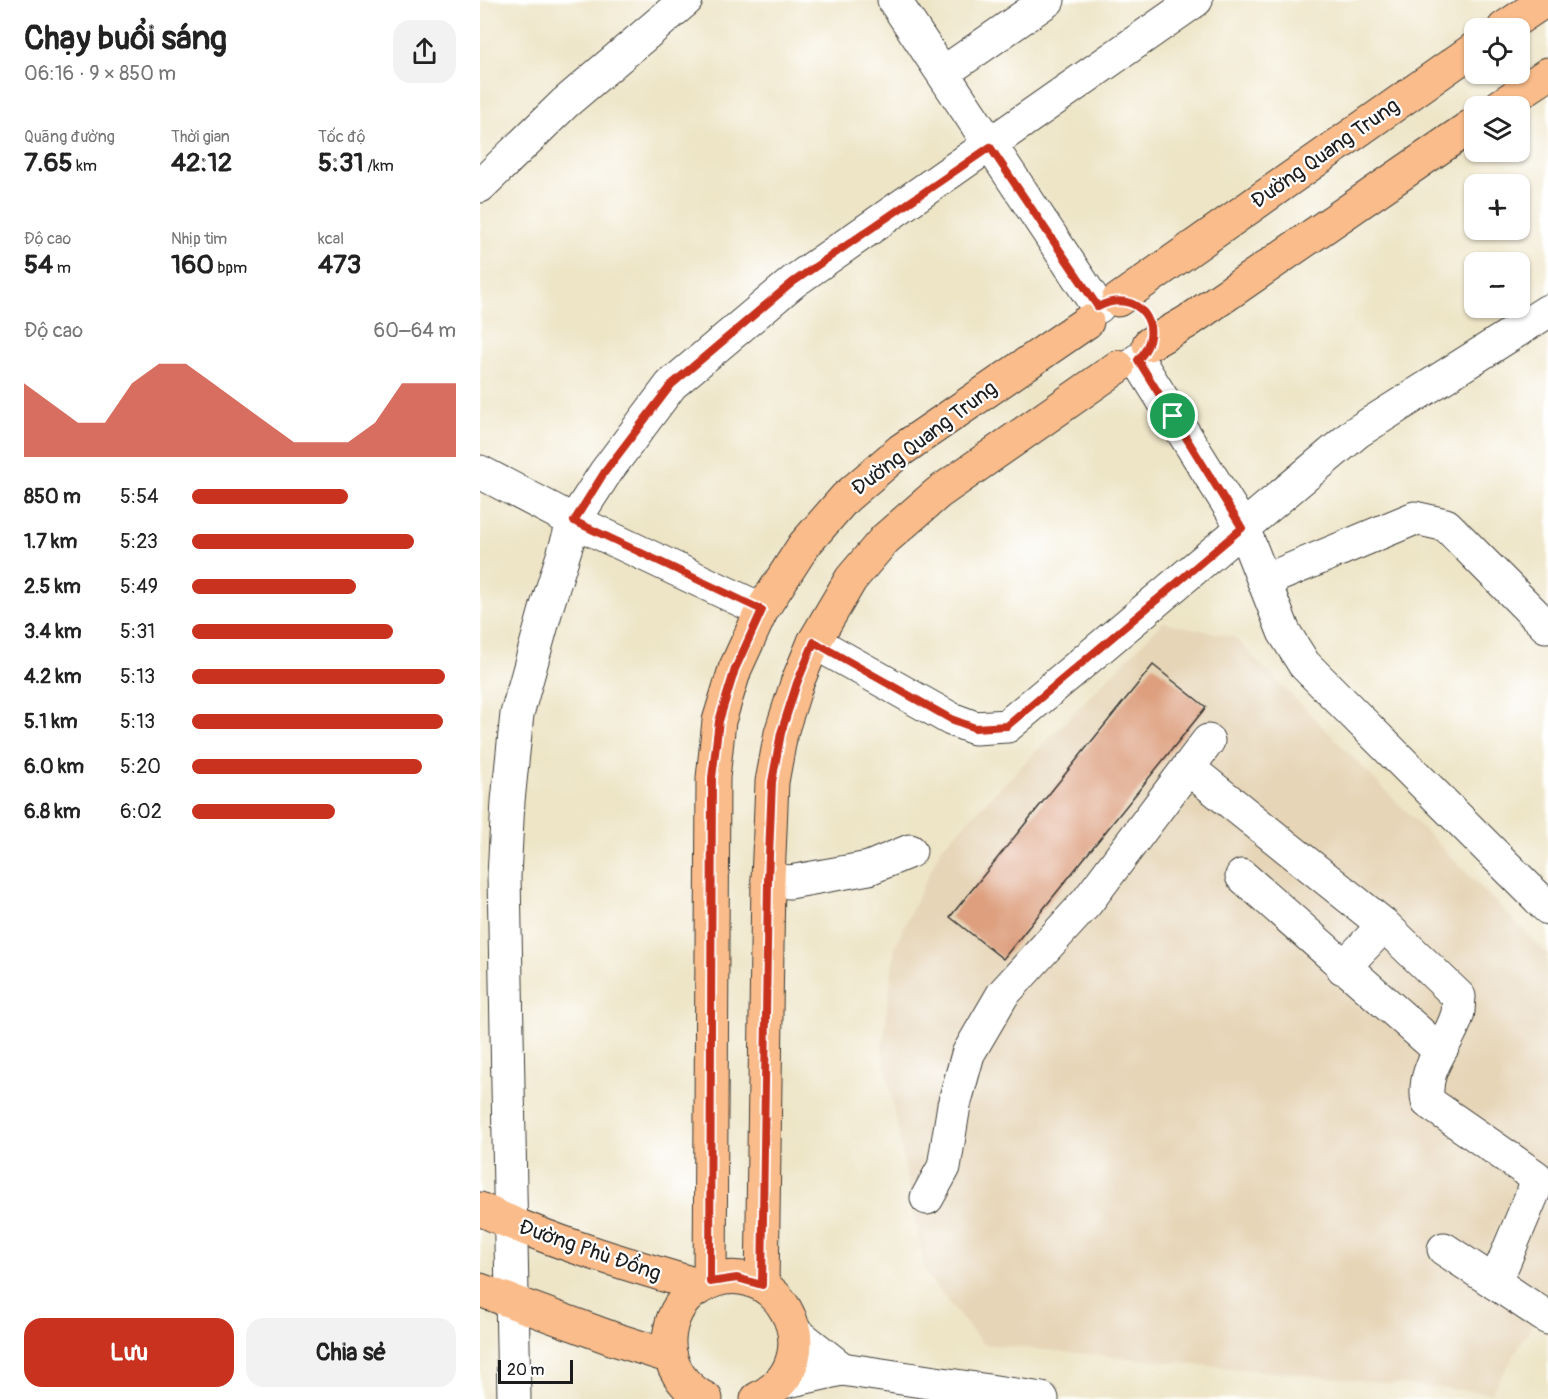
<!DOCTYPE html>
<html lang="vi">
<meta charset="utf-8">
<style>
body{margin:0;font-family:Pangolin,sans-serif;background:#f2f2f2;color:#222;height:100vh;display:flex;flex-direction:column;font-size:22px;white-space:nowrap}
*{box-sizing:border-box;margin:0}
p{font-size:20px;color:#767676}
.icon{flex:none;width:33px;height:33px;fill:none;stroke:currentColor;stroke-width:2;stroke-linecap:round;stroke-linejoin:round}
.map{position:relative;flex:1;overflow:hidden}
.side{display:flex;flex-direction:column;background:#fff;width:480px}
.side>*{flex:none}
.tools{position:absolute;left:984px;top:18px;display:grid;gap:12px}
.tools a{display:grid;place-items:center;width:66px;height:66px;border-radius:12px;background:#fff;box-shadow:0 2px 4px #0004;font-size:30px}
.scale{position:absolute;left:18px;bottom:15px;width:75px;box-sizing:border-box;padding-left:6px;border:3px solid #1c1c1c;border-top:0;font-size:16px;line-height:21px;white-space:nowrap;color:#1c1c1c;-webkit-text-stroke:4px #fff;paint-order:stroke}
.pin{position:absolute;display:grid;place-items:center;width:51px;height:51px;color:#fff;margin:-26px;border:3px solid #fff;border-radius:50%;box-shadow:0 2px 6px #0007}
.round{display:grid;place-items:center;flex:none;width:63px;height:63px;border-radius:18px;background:#f2f2f2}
.headline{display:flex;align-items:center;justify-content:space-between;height:102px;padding:0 24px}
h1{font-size:33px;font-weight:700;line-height:45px}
.stats{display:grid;grid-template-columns:repeat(3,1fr);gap:9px;height:102px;padding:6px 24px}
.stats div{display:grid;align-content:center}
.stats b{font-size:26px;font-weight:700}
.stats small{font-size:16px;font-weight:400}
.stats p{font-size:16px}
.chart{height:168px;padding:12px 24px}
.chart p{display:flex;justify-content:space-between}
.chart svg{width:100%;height:108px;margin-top:6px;fill:#c8321e;opacity:.7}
.action{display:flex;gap:12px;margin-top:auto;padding:12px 24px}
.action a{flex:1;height:69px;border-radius:18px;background:#c8321e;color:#fff;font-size:24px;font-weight:700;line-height:69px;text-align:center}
.action a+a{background:#f2f2f2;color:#222}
ul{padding:0 24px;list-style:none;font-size:20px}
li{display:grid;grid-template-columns:96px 72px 1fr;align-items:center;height:45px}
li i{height:15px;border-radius:8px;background:#c8321e}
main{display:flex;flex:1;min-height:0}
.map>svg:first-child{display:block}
</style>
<main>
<section class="side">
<div class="headline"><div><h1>Chạy buổi sáng</h1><p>06:16 · 9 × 850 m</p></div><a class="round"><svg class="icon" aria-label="share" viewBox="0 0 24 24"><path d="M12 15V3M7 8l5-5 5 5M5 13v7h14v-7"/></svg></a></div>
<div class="stats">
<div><p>Quãng đường</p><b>7.65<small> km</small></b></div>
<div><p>Thời gian</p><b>42:12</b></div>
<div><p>Tốc độ</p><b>5:31<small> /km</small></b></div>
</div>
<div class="stats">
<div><p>Độ cao</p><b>54<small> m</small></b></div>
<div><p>Nhịp tim</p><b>160<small> bpm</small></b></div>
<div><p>kcal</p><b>473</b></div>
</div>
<div class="chart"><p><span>Độ cao</span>60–64 m</p>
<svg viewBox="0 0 160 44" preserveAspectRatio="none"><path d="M0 44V14L10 22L20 30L30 30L40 14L50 6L60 6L70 14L80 22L90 30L100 38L110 38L120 38L130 30L140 14L150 14L160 14V44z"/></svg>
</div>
<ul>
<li><b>850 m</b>5:54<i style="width:59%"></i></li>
<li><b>1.7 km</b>5:23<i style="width:84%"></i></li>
<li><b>2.5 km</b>5:49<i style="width:62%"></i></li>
<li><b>3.4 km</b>5:31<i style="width:76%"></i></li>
<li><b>4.2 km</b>5:13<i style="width:96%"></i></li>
<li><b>5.1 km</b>5:13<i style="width:95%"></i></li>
<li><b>6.0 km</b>5:20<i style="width:87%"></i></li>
<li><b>6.8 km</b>6:02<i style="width:54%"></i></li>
</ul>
<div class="action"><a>Lưu</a><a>Chia sẻ</a></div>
</section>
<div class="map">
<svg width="1068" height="1399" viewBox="0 0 1068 1399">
<rect width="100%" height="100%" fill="#fff"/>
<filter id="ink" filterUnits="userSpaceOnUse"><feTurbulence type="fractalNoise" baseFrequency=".0167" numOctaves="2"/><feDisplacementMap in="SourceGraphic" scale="12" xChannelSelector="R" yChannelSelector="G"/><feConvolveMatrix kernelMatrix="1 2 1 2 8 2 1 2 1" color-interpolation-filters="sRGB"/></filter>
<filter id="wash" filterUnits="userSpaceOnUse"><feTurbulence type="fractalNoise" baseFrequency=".008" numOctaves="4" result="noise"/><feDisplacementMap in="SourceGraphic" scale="24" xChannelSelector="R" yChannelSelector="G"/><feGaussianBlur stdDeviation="1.35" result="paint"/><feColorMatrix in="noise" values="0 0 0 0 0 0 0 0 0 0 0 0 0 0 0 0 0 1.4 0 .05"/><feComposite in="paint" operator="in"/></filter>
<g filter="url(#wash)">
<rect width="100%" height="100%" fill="#eee5c7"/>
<path fill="#e6d5b7" d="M683 622 754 637 1068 955V1299L1011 1393 503 1344 446 1275 402 1049 415 946 461 848Z"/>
<g id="blocks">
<path fill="#dd9f7e" d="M673 665 726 707 523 959 470 917Z"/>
</g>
</g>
<g filter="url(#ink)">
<use href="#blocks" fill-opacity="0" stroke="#3c3a36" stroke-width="1.5"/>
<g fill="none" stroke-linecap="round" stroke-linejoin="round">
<g stroke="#3c3a36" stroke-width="35">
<g id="minor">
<path d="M414 0 618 307"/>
<path d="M463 73 568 0"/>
<path d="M0 186 85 103 206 0"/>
<path d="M658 360 763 528 804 632 824 664 1068 908"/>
<path d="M0 472 94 521 282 610"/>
<path d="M784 581 935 518 966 525 1066 626"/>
<path d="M334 642 471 719 495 728 527 726 877 432 1068 311"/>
<path d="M708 768 904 925 979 997C978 1003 979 1011 977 1016 968 1046 941 1068 948 1102L1056 1177 1055 1188 1015 1283"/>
<path d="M762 876 959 1050"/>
<path d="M288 880 310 882 389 868 430 851"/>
<path d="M863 968 904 925"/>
<path d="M447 1198 464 1167 474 1105 488 1054 523 994 607 902 728 741"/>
<path d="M964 1249 1068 1318"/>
<path d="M315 1332 362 1369"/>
<path d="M299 1383 362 1369 562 1399"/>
<path d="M34 1399 24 876 28 801 37 714 67 606 94 521 125 473 191 385 313 282 716 0"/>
</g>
</g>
<g stroke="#3c3a36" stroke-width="35">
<g id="major">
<path d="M1024 28 1066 0"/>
<path d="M1020 106 1068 74"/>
<path d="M638 300 994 49"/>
<path d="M669 344 707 322 994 124"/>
<path d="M0 1209C71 1242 146 1264 221 1286"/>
<path d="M230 1282 233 778 239 721 255 669 282 610 324 545 365 498 421 450 607 322"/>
<path d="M282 1285 288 880 292 782 301 733 317 683 334 642 371 579 405 539 458 493 638 367"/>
<path d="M0 1290 134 1339 191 1357"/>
<path d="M226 1399C204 1388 188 1366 189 1340 190 1320 199 1301 216 1290 291 1239 360 1358 277 1399"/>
</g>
</g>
<use href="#minor" stroke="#fff" stroke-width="33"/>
<use href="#major" stroke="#f9bc8a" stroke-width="33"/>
</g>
</g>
<g fill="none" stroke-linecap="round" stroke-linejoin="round" filter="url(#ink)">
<g stroke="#fff" stroke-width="12">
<path id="route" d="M510 147 618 307C657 286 689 327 658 360L762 528 527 726 495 728 471 719 334 642 317 683 301 733 292 782 288 880 282 1285 257 1278 230 1282 232 778 239 721 255 669 282 610 94 521 124 473 191 385 313 282Z"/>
</g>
<use href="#route" stroke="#c8321e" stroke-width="8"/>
</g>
<g text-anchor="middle" stroke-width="4.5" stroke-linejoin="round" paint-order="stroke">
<g font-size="21" fill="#1c1c1c" stroke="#fff">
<text transform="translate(845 153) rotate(-35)" y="7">Đường Quang Trung</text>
<text transform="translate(444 438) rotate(-37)" y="7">Đường Quang Trung</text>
<text transform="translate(110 1250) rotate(19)" y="7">Đường Phù Đổng</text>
</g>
</g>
</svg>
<div class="tools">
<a><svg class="icon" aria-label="locate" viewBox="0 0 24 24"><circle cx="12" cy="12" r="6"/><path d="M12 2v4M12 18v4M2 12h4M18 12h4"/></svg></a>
<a><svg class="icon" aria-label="layers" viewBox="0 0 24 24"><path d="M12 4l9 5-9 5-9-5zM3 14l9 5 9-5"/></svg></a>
<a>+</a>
<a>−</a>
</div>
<div class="scale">20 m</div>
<div class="pin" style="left:693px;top:416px;background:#1e9e55"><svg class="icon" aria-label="arrive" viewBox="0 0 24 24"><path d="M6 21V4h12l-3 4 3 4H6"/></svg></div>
</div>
</main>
